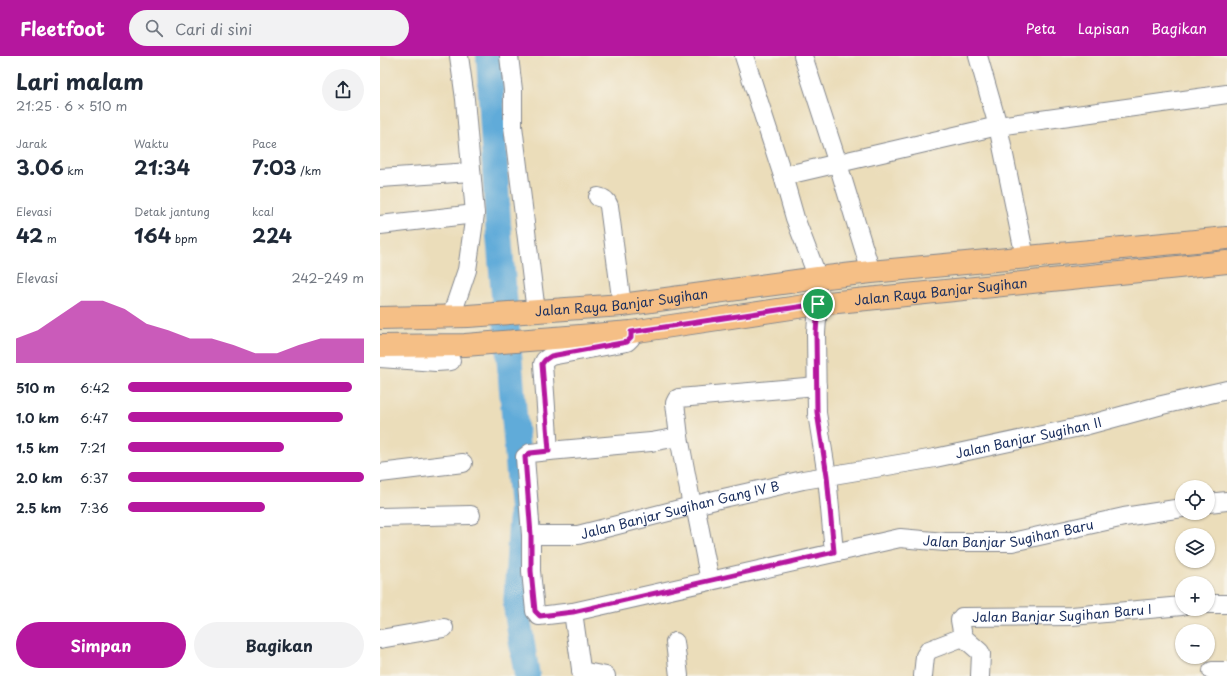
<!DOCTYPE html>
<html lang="id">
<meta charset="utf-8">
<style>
body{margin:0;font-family:"Playpen Sans",sans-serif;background:#f2f2f3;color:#1f2937;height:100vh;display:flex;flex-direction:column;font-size:15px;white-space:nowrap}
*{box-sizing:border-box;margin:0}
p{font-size:13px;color:#747a83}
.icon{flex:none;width:22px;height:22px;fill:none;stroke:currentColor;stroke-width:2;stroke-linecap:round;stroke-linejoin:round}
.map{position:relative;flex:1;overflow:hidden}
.side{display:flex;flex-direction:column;background:#fff;width:380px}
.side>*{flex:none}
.buttons{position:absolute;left:795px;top:424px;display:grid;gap:8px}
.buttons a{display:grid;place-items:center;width:40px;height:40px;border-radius:50%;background:#fff;box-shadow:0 1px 3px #0004;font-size:20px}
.pin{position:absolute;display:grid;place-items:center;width:34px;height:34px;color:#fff;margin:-17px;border:2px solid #fff;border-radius:50%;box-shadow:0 1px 4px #0007}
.round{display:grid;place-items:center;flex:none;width:42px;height:42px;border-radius:21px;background:#f2f2f3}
.head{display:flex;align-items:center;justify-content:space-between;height:68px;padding:0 16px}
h1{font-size:22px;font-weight:700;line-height:30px}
.figures{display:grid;grid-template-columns:repeat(3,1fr);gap:6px;height:68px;padding:4px 16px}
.figures div{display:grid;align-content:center}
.figures b{font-size:20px;font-weight:700}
.figures small{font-size:11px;font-weight:400}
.figures p{font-size:11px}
.chart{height:112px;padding:8px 16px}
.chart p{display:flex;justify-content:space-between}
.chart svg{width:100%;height:72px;margin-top:4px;fill:#b5179e;opacity:.7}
.cta{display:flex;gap:8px;margin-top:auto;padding:8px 16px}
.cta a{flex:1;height:46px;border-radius:24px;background:#b5179e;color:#fff;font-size:16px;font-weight:700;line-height:46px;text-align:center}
.cta a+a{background:#f2f2f3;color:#1f2937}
ul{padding:0 16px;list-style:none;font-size:13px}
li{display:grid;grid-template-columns:64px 48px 1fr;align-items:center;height:30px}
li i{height:10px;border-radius:5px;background:#b5179e}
header{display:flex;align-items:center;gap:24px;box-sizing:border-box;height:56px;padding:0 20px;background:#b5179e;color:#fff}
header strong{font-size:19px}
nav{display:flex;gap:22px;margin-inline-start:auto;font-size:14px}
.search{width:280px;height:36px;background:#f2f2f3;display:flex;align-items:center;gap:10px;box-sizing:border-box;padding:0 14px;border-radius:22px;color:#747a83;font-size:15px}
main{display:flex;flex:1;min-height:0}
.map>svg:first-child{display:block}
</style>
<header>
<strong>Fleetfoot</strong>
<div class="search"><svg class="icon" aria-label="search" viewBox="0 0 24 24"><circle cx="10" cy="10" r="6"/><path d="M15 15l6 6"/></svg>Cari di sini</div>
<nav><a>Peta</a><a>Lapisan</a><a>Bagikan</a></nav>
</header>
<main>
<section class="side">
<div class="head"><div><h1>Lari malam</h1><p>21:25 · 6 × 510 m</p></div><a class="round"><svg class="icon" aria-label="share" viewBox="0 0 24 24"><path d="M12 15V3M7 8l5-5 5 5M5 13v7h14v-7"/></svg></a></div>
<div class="figures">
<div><p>Jarak</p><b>3.06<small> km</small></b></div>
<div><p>Waktu</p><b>21:34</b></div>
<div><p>Pace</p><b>7:03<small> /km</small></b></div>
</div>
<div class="figures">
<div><p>Elevasi</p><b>42<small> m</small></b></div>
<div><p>Detak jantung</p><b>164<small> bpm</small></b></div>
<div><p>kcal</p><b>224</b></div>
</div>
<div class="chart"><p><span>Elevasi</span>242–249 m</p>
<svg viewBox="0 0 160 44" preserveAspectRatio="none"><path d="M0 44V29L10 24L20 15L30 6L40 6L50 11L60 20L70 24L80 29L90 29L100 33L110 38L120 38L130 33L140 29L150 29L160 29V44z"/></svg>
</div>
<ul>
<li><b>510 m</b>6:42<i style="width:95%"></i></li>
<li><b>1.0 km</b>6:47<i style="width:91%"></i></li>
<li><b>1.5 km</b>7:21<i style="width:66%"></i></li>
<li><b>2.0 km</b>6:37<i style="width:100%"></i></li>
<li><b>2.5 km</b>7:36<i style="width:58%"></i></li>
</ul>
<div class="cta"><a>Simpan</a><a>Bagikan</a></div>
</section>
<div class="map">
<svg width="847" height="620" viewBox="0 0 847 620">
<rect width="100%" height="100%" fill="#f7f3e8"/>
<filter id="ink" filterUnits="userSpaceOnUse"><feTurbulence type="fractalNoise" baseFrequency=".025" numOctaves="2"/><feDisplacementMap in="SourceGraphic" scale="8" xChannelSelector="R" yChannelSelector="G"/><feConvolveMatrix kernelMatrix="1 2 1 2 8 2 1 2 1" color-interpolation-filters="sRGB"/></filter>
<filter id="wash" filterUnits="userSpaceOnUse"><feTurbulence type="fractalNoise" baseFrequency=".012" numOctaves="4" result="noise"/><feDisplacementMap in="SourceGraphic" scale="16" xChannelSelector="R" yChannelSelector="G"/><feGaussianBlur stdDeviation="0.9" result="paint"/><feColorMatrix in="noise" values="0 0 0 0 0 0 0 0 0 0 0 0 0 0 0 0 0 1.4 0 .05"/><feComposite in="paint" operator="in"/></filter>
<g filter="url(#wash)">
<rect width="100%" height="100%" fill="#ebddba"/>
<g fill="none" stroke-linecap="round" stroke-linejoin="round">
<path stroke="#60abd9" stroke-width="26" d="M109 0 118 168 142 453 136 550 147 620"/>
</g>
</g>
<g filter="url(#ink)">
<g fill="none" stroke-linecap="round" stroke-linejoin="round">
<g stroke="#83868c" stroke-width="20">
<g id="minor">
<path d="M129 0 133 34V70L156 256"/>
<path d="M364 0 403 120 415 162 438 222"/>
<path d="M423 0 458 108 491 216"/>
<path d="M598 0 618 70 645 201"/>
<path d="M403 120 618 70 847 38"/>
<path d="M0 122 91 116"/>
<path d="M218 141C224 142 227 144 229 150L242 249"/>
<path d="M0 169 95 158"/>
<path d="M438 248 436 277 437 357 447 420 454 496"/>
<path d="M71 261 87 214 95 158 85 43 79 0"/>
<path id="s1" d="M251 276V282L247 286 171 300 165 304 163 308 169 395 150 397 145 401 151 479V515L155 555 159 560 193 556 520 482 565 486H632L744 461 802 452"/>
<path d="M0 302 56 306 71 305"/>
<path d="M169 395 271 386 299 381"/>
<path d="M0 417 83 407"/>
<path d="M828 447 847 445"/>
<path d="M315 449 330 525"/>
<path d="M312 450 299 381 295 347 297 343 299 342 437 330"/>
<path d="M0 461 91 459"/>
<path id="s2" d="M151 479H198L339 443 423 424 555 402 704 370 782 349 847 334"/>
<path d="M828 548H847"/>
<path d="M193 556 202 620"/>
<path id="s3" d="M583 581 580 564 582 561H584L692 560 802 550"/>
<path d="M583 581 600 596 601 598 600 620"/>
<path d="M0 583 64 572"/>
<path d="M295 586 299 620"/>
<path d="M201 615 226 620"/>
<path d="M832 615H847"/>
<path d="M543 620 545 600 549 594 583 581"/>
</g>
</g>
<g stroke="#83868c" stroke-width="24">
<g id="major">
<path id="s4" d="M0 262 88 260 242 249 438 222 491 216 847 182"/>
<path id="s5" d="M0 290 85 289 251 276 438 248 847 206"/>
</g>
</g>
<use href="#minor" stroke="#fff" stroke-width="18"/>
<use href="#major" stroke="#f5bf86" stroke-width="22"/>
</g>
</g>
<g fill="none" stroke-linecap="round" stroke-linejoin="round" filter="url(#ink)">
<g stroke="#fff" stroke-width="8">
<path id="route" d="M438 248 436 277 437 356 447 420 454 496 193 556 160 560 155 555 151 515V479L145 401 150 397 169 395 162 308 165 304 171 300 247 286 251 282V276Z"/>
</g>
<use href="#route" stroke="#b5179e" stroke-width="5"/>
</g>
<g text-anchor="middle" stroke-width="3.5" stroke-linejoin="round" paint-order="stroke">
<g font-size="13" fill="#1b2f5e" stroke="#f7f3e8">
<text dy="5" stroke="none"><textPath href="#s5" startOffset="564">Jalan Raya Banjar Sugihan</textPath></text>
<text dy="5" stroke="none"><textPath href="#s4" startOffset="242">Jalan Raya Banjar Sugihan</textPath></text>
<text dy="5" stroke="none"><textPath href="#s2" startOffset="508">Jalan Banjar Sugihan II</textPath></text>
<text dy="5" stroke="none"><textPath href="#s2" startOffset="152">Jalan Banjar Sugihan Gang IV B</textPath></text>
<text dy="5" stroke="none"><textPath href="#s1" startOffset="853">Jalan Banjar Sugihan Baru</textPath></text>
<text dy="5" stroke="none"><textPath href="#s3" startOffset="121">Jalan Banjar Sugihan Baru I</textPath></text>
</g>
</g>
</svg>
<div class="buttons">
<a><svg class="icon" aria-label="locate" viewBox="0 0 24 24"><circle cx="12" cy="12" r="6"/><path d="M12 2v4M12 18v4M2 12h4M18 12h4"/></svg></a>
<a><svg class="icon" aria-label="layers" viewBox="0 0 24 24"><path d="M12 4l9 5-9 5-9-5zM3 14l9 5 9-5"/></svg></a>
<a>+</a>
<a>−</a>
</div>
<div class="pin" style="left:438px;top:248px;background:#1e9e55"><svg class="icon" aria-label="arrive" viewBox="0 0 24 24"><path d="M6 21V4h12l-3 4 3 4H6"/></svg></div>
</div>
</main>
